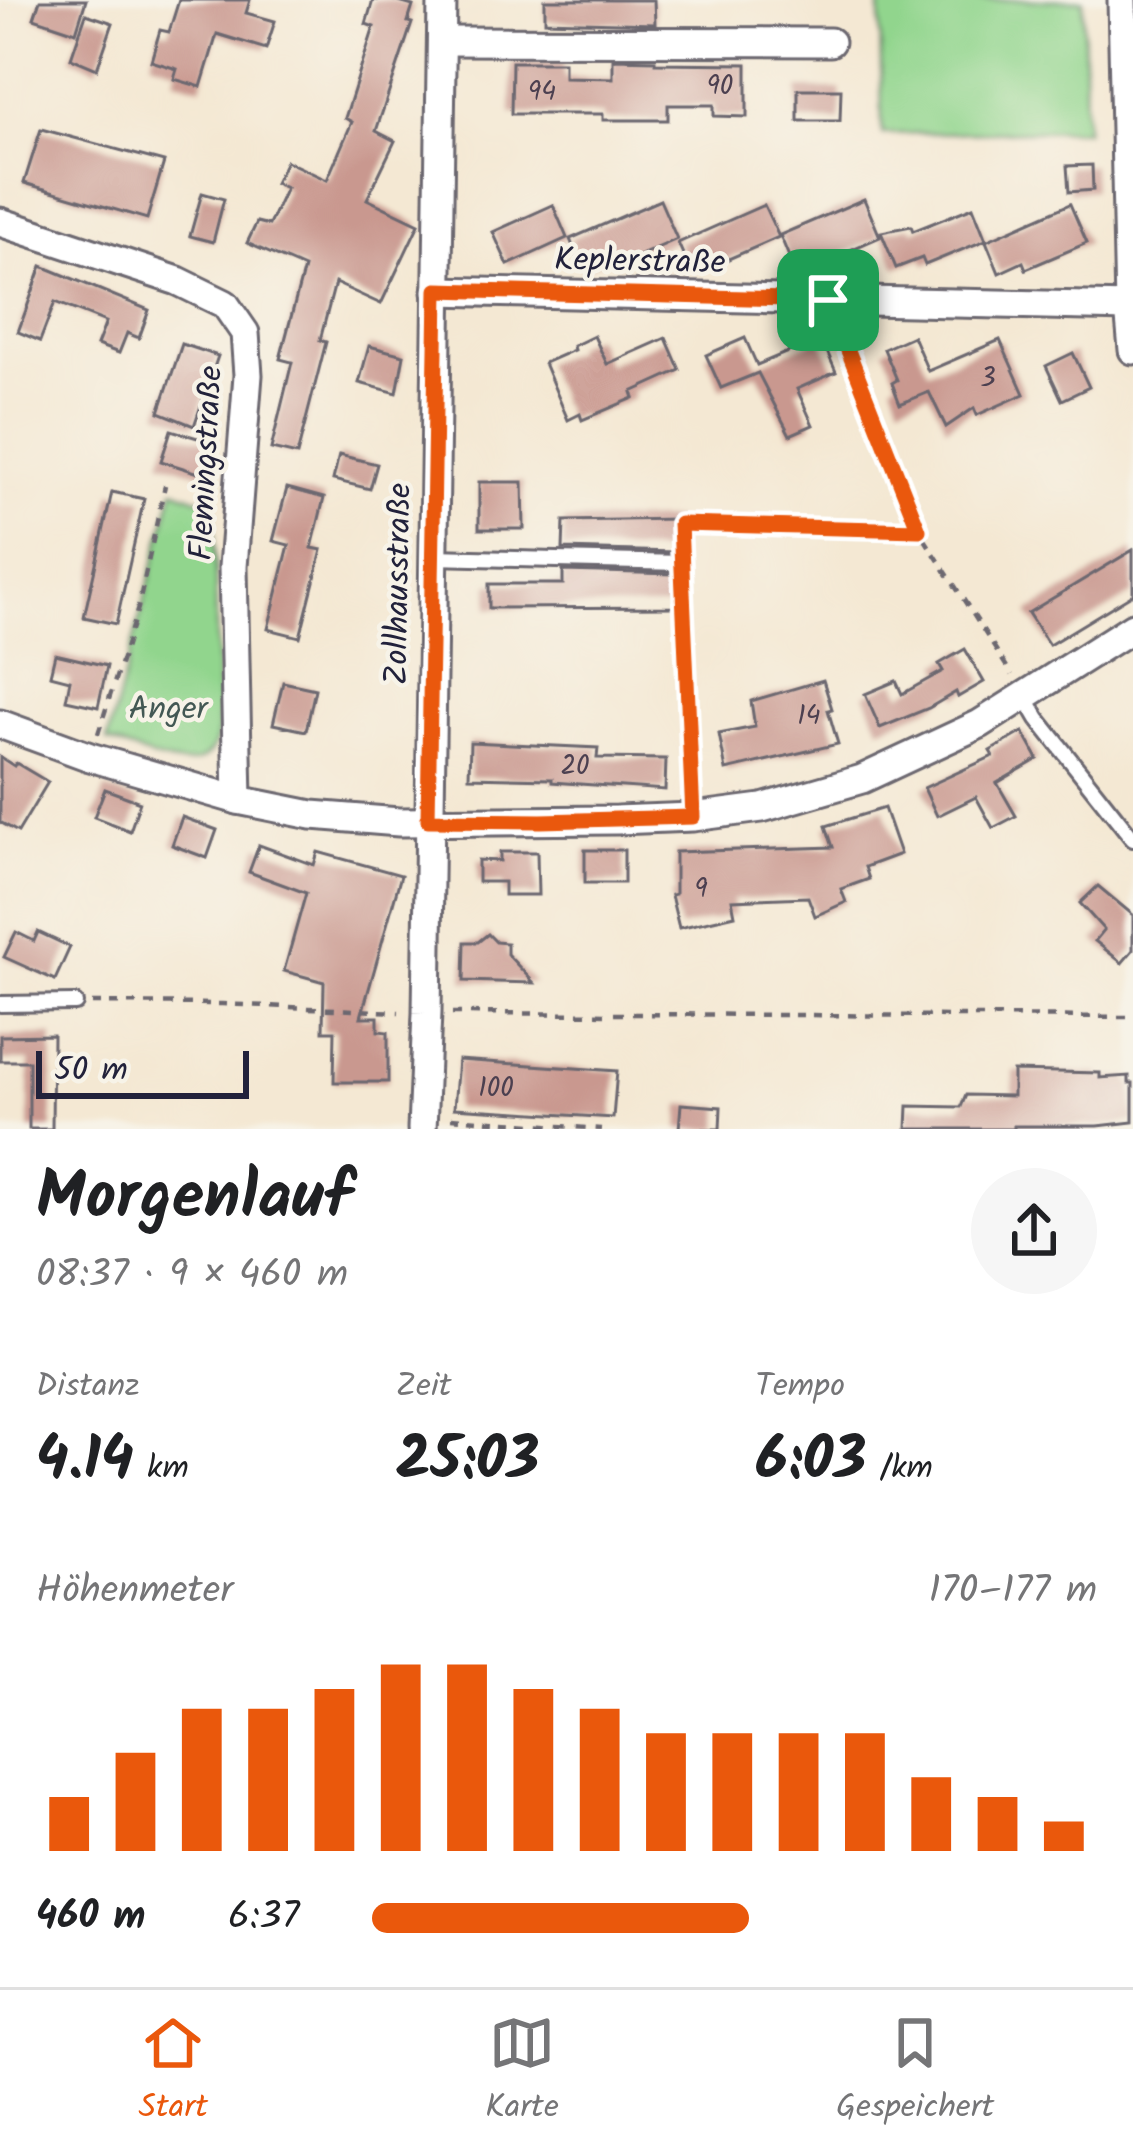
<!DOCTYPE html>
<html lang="de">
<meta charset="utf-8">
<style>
body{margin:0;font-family:Kalam,sans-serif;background:#f6f6f6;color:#202124;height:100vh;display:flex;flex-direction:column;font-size:45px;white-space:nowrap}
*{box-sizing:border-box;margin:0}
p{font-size:39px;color:#757577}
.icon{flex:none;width:66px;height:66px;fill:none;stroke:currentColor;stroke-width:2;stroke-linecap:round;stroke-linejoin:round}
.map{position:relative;height:1129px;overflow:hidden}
.side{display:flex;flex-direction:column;background:#fff;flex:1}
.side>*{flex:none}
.scale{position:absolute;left:36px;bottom:30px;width:213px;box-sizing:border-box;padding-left:12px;border:6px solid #22223b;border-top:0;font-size:33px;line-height:42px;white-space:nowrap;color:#22223b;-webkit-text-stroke:9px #f7f3e8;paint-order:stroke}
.pin{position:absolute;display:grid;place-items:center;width:102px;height:102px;color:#fff;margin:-51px;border-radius:24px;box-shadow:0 6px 18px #0006}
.round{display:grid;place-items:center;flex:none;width:126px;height:126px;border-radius:63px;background:#f6f6f6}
.summary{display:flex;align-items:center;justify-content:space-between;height:204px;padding:0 36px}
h1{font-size:66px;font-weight:700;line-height:90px}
.stats{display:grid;grid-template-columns:repeat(3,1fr);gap:18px;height:204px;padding:12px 36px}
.stats div{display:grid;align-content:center}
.stats b{font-size:60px;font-weight:700}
.stats small{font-size:33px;font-weight:400}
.stats p{font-size:33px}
.chart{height:336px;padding:24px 36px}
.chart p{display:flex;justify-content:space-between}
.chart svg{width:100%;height:216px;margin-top:12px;stroke:#ea580c;stroke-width:6}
ul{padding:0 36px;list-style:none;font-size:39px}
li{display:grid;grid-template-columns:192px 144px 1fr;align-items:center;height:90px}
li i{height:30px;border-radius:15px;background:#ea580c}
.tabs{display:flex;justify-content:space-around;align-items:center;height:168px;border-top:3px solid #e0e0e0;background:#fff;font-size:33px;color:#757577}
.tabs a{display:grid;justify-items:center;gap:6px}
.tabs .active{color:#ea580c}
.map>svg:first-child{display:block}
</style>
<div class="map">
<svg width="1133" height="1129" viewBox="0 0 1133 1129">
<rect width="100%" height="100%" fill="#f7f3e8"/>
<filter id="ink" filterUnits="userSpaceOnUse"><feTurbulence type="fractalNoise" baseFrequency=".00833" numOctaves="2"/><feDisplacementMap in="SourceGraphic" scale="24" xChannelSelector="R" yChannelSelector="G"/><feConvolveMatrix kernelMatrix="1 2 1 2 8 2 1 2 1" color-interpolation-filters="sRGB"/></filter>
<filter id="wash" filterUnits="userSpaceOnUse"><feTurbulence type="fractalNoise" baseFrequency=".004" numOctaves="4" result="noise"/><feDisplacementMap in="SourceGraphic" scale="48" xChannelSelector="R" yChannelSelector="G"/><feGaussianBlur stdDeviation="2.7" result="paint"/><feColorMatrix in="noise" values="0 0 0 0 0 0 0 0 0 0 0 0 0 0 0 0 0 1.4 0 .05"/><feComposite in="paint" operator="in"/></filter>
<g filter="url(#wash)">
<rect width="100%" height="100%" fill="#f4e8d3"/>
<g fill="#91d58d" stroke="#5a7c64" stroke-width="3">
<path d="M880 0H1083L1085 130 882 134Z"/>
<path d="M174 489 214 504 218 729C211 792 143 752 107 741Z"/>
</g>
<g id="blocks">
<g fill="#c9988f">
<path d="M40 0H86L76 32 34 18Z"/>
<path d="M179 0H250L246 13 275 21 266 49 217 34 201 87 174 79 177 69 151 61 160 30 169 32Z"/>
<path d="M373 0H392L413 6 408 22 412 23 376 131 395 141 367 199 419 224 381 304 335 283 320 340 326 342 297 455 271 449 292 362 280 359 304 268 247 243 257 222 269 225 286 188 275 183 286 161 327 180 352 122 345 118 374 27 366 24Z"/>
<path d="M545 0H654L655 24 545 21Z"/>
<path d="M86 14 113 23 97 69 71 58Z"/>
<path d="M613 59 655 60V63L747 64V117L714 116V105H668V120H603V114H511L512 62H564V77L613 78Z"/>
<path d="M798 89H841L840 121H798Z"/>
<path d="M41 129 164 162 147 219 24 183Z"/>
<path d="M1092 165 1093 190 1069 192 1067 166Z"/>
<path d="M202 193 224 199 213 242 190 236Z"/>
<path d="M864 199 880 237 818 264 816 259 794 269 780 235Z"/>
<path d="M660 200 677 239 616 266 612 257 583 270 570 239Z"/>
<path d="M1070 204 1087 243 1026 269 1023 262 999 273 986 241Z"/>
<path d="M553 205 567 238 508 265 493 232Z"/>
<path d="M764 205 779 237 717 264 715 259 690 270 678 243Z"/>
<path d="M973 207 986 240 925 265 922 258 896 268 881 232 911 226 913 231Z"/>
<path d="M42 266 149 310 139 338 127 333 119 353 97 345 106 322 55 302 40 341 18 332Z"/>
<path d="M594 336 607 364 666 338 680 370 632 392 634 398 582 420 580 414 568 420 544 363 574 350 573 346Z"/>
<path d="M913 336 928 371 1000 340 1024 394 977 415 974 408 946 427 929 392 900 404 892 383 897 380 884 349Z"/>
<path d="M745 338 757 365 821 338 836 372 797 389 813 425 790 435 758 373 721 388 706 355Z"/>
<path d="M182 344 218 356 194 426 159 412Z"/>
<path d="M369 346 404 355 397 393 359 383Z"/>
<path d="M1073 353 1089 387 1062 400 1046 366Z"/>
<path d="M171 430 211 442 202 474 161 461Z"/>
<path d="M339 455 377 464 370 489 333 480Z"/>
<path d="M479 482H523L524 529H479Z"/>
<path d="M287 488 324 498 312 548 322 550 300 637 268 629 289 545 273 541Z"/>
<path d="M112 492 144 499 116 624 84 617Z"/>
<path d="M677 519 676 552 563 549 564 521Z"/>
<path d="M1133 550V594L1049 645 1028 613Z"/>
<path d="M563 571 675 574 676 607 489 608V584H563Z"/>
<path d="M965 649 984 682 958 697 956 692 929 708 880 728 865 694 896 681 902 694 943 671 939 664Z"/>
<path d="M55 654 107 666 98 707 66 700 70 680 50 675Z"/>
<path d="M823 680 832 709 828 710 838 744 726 770 719 734 755 727 751 701Z"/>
<path d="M283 682 315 689 306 731 273 724Z"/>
<path d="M1023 732 1038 759 997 783 1016 816 993 828 976 797 937 816 924 788 993 756 990 751Z"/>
<path d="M470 742 598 748 597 758 666 759 665 790 552 782V779L469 777Z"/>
<path d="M0 757 14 766 16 763 48 782 18 832 0 822Z"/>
<path d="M105 789 140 802 130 831 94 817Z"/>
<path d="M884 808 900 854 865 867 869 879 841 889 846 902 815 916 808 897 732 900 735 915 679 928 671 895 675 894V852L833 847 826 826Z"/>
<path d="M182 817 217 830 207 858 172 845Z"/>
<path d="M259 845 314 865 318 852 401 875 361 1017H378V1031L388 1032V1082H334L335 1031H323L324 982 284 971 306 893 249 872Z"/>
<rect x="585" y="850" width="39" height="33"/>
<path d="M500 852H537L538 895H504V882H478V860L500 861Z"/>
<path d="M1098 886 1133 915V950L1122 963 1095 941 1104 930 1080 903Z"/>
<path d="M16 932 34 941 38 932 70 947 55 980 4 957Z"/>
<path d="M488 934 496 942 507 943V954L534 983 464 981 465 942H478Z"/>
<path d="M53 1035 52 1129H29V1061H0V1036Z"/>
<path d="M458 1060 617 1071 613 1118 454 1108Z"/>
<path d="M1013 1071 1100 1073V1078L1129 1076V1083H1133V1122L1098 1126H1014V1129H907L908 1106 961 1107 966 1095 1013 1096Z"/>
<path d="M681 1104 721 1107 720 1129H679Z"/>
</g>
</g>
</g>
<g filter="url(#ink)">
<use href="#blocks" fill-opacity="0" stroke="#6c6770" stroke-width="3"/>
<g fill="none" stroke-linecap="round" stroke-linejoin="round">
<g stroke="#6c6770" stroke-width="20">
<g id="lane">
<path d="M433 557 681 563"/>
<path d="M1024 695 1038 719 1133 839"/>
<path d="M0 1004 75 1003"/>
</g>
</g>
<g stroke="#6c6770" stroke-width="33">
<g id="street">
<path d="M1122 0 1129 307 1133 350"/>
<path d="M442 41 830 42"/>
<path d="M0 222 178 281 225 304 245 333 248 375 233 567 238 800"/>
<path d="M437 291 1129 307"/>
<path d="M0 724 90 757 238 800 312 815 399 822 617 820 693 817 762 808 862 779 980 724 1133 627"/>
<path d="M422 1129 427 1013 442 0"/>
</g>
</g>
<g stroke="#6c6770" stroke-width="4.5" stroke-dasharray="9 9" stroke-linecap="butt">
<path d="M840 329 919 530"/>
<path d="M680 545V524L919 530 1012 675"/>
<path d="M682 580 692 791"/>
<path d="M98 734 138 608 165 485"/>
<path d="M92 1003 222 1004 399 1012"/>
<path d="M452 1013 1133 1017"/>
<path d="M451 1118 601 1129"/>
</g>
<use href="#lane" stroke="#fff" stroke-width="14"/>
<use href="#street" stroke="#fff" stroke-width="27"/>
</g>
</g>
<g fill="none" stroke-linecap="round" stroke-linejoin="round" filter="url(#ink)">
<g stroke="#fff" stroke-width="24">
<path id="route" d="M437 290 828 300 919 530 680 524 693 817 541 821 428 820Z"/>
</g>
<use href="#route" stroke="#ea580c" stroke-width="15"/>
</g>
<g text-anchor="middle" stroke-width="9" stroke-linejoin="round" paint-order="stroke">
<g font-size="27" fill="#4c4050">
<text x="720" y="94">90</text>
<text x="542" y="100">94</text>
<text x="988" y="386">3</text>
<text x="809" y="724">14</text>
<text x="575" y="774">20</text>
<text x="701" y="897">9</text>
<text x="496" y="1096">100</text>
</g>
<g font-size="33" fill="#22223b" stroke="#f7f3e8">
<text transform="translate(640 259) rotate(1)" y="12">Keplerstraße</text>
<text transform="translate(204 463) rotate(-87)" y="12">Flemingstraße</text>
<text transform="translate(396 584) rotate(-89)" y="12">Zollhausstraße</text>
</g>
<g font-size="33" fill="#435854" stroke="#f7f3e8">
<text x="168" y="719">Anger</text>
</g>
</g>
</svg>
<div class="scale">50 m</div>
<div class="pin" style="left:828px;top:300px;background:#1e9e55"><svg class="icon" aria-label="arrive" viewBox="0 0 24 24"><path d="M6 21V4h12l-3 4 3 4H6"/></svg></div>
</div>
<section class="side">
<div class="summary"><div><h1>Morgenlauf</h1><p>08:37 · 9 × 460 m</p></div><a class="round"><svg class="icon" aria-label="share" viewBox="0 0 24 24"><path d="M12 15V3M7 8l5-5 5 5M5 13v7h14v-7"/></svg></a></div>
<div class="stats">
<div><p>Distanz</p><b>4.14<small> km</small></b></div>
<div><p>Zeit</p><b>25:03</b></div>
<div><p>Tempo</p><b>6:03<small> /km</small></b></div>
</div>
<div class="chart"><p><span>Höhenmeter</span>170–177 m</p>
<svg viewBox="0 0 160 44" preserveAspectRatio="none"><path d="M5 44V33M15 44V24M25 44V15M35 44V15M45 44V11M55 44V6M65 44V6M75 44V11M85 44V15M95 44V20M105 44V20M115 44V20M125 44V20M135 44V29M145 44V33M155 44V38"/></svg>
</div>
<ul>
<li><b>460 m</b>6:37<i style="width:52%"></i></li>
</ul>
</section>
<nav class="tabs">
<a class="active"><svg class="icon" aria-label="home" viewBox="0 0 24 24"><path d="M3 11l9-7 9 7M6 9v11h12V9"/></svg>Start</a>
<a><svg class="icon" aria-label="map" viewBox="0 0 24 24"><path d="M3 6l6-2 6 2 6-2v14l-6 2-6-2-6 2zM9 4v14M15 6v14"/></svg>Karte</a>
<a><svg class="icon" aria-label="saved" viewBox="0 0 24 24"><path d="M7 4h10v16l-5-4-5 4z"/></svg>Gespeichert</a>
</nav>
